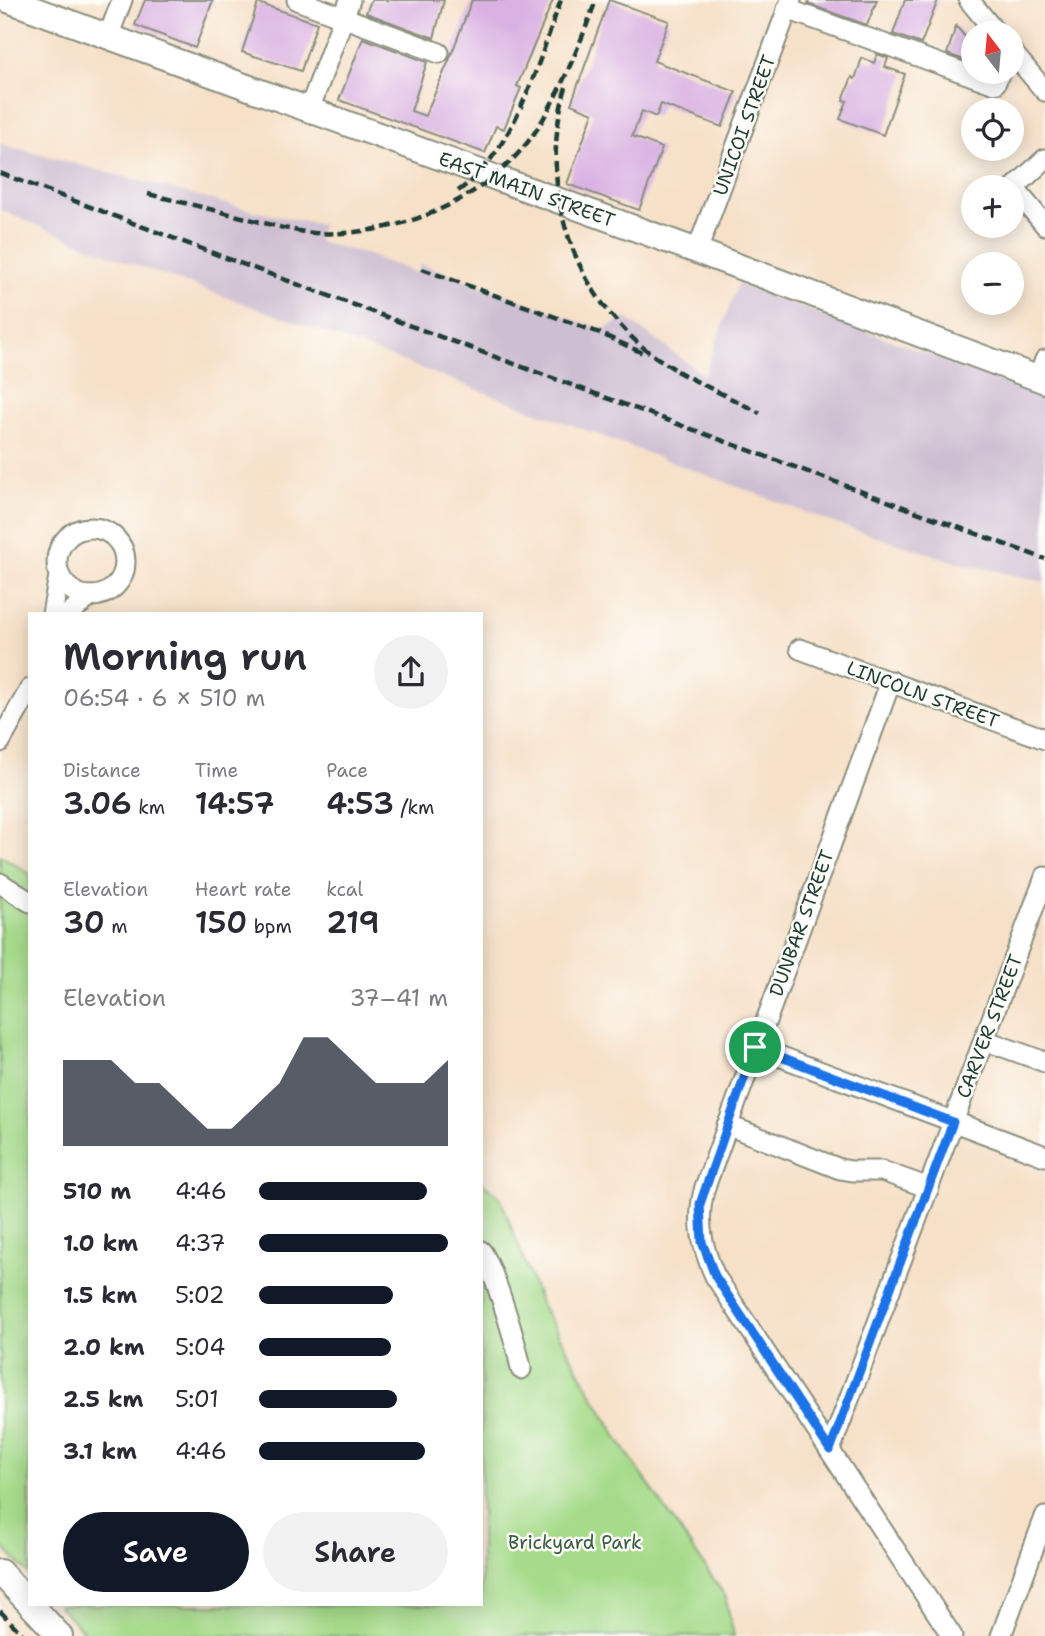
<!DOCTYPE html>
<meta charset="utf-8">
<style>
body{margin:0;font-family:"Shantell Sans",sans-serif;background:#f2f2f3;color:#2b2b33;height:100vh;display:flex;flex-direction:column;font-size:26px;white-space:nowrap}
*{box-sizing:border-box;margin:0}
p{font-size:23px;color:#7c7c81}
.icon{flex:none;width:38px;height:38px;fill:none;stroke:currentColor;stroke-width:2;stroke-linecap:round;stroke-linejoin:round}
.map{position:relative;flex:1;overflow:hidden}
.drawer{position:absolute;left:28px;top:612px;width:455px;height:994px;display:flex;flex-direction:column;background:#fff;border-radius:0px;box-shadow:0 4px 18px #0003}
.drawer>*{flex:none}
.needle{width:46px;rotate:344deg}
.buttons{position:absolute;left:961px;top:21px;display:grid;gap:14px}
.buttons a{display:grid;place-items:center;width:63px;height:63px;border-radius:50%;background:#fff;box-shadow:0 4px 18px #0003;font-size:35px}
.pin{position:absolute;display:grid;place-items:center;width:60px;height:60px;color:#fff;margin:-30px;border:4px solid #fff;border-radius:50%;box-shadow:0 2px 7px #0007}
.round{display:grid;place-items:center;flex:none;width:74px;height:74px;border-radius:37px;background:#f2f2f3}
.headline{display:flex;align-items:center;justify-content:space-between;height:119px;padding:0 35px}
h1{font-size:38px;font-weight:600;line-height:52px}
.figures{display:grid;grid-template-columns:repeat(3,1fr);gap:10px;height:119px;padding:7px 35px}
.figures div{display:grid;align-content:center}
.figures b{font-size:30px;font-weight:600}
.figures small{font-size:19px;font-weight:400}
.figures p{font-size:19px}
.chart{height:196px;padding:14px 35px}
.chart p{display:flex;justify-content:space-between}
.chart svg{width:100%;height:126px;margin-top:7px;fill:#111827;opacity:.7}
.button{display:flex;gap:14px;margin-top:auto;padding:14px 35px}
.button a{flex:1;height:80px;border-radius:42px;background:#111827;color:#fff;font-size:28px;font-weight:600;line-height:80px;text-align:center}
.button a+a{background:#f2f2f3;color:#2b2b33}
ul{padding:0 35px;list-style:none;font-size:23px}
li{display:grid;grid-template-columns:112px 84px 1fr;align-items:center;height:52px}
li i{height:18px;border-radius:9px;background:#111827}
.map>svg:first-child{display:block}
</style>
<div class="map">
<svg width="1045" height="1636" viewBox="0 0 1045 1636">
<rect width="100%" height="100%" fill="#fdfcf7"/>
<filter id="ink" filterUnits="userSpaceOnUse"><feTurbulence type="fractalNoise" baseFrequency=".0143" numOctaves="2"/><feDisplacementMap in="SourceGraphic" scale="14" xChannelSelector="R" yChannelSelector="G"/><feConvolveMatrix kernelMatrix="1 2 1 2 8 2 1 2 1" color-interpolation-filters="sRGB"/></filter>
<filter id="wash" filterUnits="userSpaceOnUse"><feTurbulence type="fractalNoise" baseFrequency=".00686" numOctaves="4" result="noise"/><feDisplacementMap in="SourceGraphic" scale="28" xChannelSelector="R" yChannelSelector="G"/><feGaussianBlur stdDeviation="1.57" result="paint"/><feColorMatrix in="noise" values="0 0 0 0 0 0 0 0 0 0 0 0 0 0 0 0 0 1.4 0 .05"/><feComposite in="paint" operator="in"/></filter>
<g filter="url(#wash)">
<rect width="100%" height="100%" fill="#f6e0c7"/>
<path fill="#cebed2" d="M0 144 262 213 322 225 317 241 368 255 417 273 421 264 603 330 626 318 704 375 738 284 1045 397V582L956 562 837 524 318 330 127 262 0 210Z"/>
<g fill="#a6db8b" stroke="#628c60" stroke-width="2">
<path d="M0 855 30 874V1575L0 1544Z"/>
<path d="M481 1182 500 1197 540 1302 619 1441 725 1596 734 1636H88L58 1605H481Z"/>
</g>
<g id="blocks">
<g fill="#d9b1e2">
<path d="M145 0H213L195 48 135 25Z"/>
<path d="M371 0H444L434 38 366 13Z"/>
<path d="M472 0H553L517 86 521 88 504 129 496 126 485 153 339 100 363 38 427 62 411 111 425 116 450 58Z"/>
<path d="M609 0 669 21 654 61 736 92 722 127 661 104 656 117 642 111 632 136 662 148 639 210 567 184 593 113 571 104Z"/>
<path d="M809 0H877L867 25 808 4Z"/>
<path d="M905 0H938L921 44 893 34Z"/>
<path d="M258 3 317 23 301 71 242 52Z"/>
<path d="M956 26 973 46V63L947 54Z"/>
<path d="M877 54 888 58 885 67 905 74 883 135 840 119 847 101 843 100 852 77 855 79 862 58 874 63Z"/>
</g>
</g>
</g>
<g filter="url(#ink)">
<use href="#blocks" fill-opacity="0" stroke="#8a8e7e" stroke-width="2"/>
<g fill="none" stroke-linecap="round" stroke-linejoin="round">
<g stroke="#8a8e7e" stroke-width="23">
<g id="minor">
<path d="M297 0 439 53"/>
<path d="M969 0 996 33"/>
<path d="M787 9 995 84 1000 72"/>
<path d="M108 37 122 0"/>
<path d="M1012 52 1045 91"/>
<path d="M309 110 350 0"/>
<path d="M1045 159 1016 186 1019 194 1045 225"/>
<path d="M697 251 791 0"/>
<path d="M1038 378 1045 360"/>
<circle cx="91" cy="562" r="34"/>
<path d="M52 614 59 576"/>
<path d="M68 614 91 596"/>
<path d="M800 649 1045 739"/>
<path d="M891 681 705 1187C696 1218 701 1246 715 1276L952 1636"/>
<path d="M0 742 30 689"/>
<path d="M0 883 30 902"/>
<path d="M984 1040 1045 1062"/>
<path d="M755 1047 1045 1156"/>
<path d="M727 1125 840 1169 852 1171H882L929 1188"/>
<path d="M481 1251C494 1268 517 1346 521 1369"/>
<path d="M830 1450 1045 877"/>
<path d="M1001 1636 1045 1517"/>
</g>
</g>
<g stroke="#8a8e7e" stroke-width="28">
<g id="major">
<path d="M8 0 697 251 1045 381"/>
<path d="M0 1572 30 1604"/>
<path d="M31 1605 60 1636"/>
</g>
</g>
<use href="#minor" stroke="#fff" stroke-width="19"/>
<use href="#major" stroke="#fff" stroke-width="24"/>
<g stroke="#1f3d34" stroke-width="4.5" stroke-dasharray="10 5" stroke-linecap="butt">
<path d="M566 87C538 181 568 285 644 348 656 358 670 366 684 375"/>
<path d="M0 173 226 258 1045 559"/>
<path d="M458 191C515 152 538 62 561 0"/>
<path d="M148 194C181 202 214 210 246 218 268 224 291 231 314 233 400 238 497 198 542 121 564 83 581 42 596 0"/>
<path d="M422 269 597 332 645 354"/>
<path d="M676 371 760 413"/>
<path d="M0 1611 24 1636"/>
</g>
</g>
</g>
<g fill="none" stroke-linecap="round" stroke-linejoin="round" filter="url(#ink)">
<g stroke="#fff" stroke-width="14">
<path id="route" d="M755 1047 953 1122 830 1450 715 1276 702 1242 700 1204Z"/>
</g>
<use href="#route" stroke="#1a73e8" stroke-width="9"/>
</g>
<g text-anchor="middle" stroke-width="5" stroke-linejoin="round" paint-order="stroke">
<g font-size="19" fill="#1f3d34" stroke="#fdfcf7">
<text transform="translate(744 125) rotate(-70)" y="7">UNICOI STREET</text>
<text transform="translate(527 189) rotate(20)" y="7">EAST MAIN STREET</text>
<text transform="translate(923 694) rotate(20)" y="7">LINCOLN STREET</text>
<text transform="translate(801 923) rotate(-70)" y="7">DUNBAR STREET</text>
<text transform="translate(989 1026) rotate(-69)" y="7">CARVER STREET</text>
</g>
<g font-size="19" fill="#3a5d45" stroke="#fdfcf7">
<text x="575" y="1549">Brickyard Park</text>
</g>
</g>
</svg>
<div class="buttons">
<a><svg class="needle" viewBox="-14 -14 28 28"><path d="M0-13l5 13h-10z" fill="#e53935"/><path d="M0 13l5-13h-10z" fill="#7c7c81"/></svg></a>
<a><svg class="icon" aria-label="locate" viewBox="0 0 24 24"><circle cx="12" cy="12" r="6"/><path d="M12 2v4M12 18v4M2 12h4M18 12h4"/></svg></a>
<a>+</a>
<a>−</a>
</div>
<div class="pin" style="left:755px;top:1047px;background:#1e9e55"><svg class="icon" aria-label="arrive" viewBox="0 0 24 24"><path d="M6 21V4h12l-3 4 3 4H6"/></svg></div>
<section class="drawer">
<div class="headline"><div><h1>Morning run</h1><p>06:54 · 6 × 510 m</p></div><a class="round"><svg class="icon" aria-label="share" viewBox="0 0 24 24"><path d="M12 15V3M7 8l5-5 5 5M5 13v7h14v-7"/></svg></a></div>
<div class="figures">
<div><p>Distance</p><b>3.06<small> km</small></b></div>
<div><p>Time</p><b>14:57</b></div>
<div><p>Pace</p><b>4:53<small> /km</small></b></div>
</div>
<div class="figures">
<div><p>Elevation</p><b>30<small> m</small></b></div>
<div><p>Heart rate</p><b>150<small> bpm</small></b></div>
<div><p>kcal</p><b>219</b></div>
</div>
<div class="chart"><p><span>Elevation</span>37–41 m</p>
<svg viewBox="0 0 160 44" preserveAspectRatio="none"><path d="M0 44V14L10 14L20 14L30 22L40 22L50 30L60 38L70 38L80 30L90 22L100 6L110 6L120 14L130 22L140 22L150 22L160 14V44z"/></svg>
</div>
<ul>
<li><b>510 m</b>4:46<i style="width:89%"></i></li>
<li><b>1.0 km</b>4:37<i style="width:100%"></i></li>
<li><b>1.5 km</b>5:02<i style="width:71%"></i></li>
<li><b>2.0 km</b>5:04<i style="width:70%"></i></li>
<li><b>2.5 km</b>5:01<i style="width:73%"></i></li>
<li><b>3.1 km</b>4:46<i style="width:88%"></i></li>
</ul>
<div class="button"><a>Save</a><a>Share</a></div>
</section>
</div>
